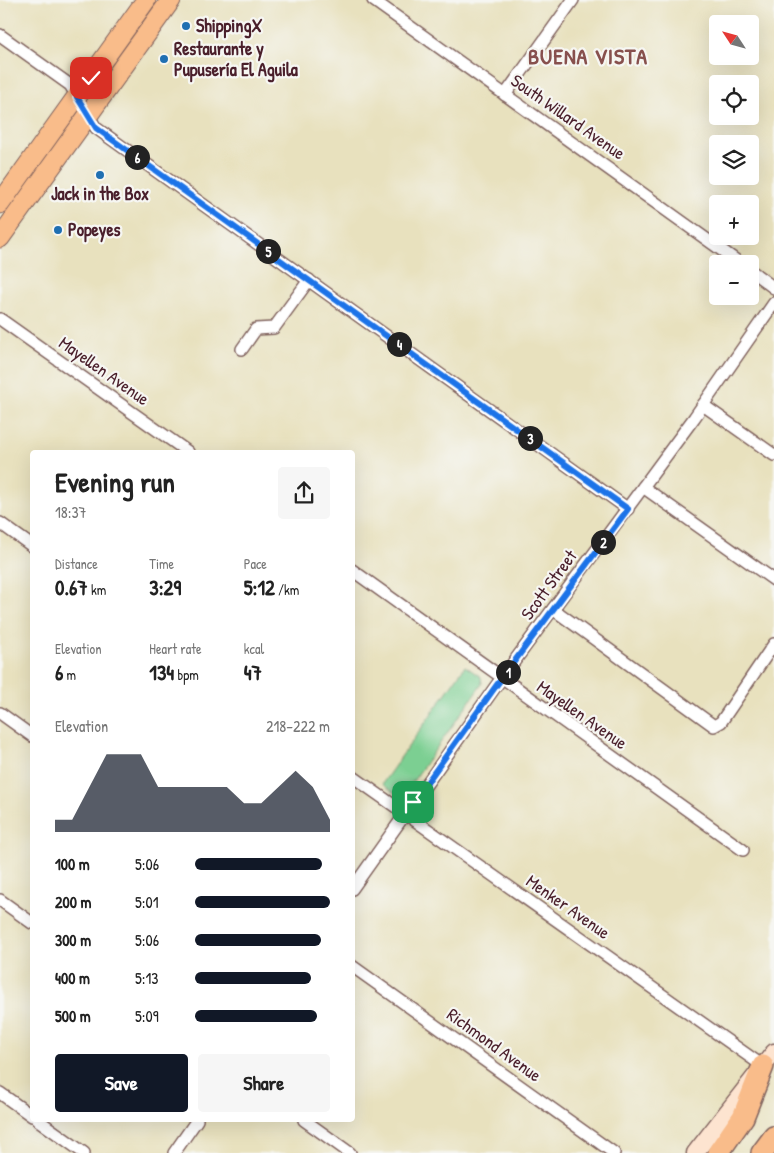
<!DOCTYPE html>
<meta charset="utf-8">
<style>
body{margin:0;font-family:"Patrick Hand",sans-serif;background:#f6f6f6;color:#222;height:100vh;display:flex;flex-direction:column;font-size:19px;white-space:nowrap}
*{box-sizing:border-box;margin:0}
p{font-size:16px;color:#767676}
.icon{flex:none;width:28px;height:28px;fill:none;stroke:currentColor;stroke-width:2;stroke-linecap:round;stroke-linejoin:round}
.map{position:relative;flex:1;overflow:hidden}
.details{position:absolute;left:30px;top:450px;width:325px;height:672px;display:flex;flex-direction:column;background:#fff;border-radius:5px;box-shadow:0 5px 20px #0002}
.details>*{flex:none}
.needle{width:32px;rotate:306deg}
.fabs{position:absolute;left:709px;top:15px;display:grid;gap:10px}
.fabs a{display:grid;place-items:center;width:50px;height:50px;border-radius:5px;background:#fff;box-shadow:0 5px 20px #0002;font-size:25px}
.pin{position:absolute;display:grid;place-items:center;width:42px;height:42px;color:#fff;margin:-21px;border-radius:10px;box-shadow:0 2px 8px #0006}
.km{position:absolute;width:25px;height:25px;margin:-12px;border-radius:50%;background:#222;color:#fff;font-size:14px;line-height:25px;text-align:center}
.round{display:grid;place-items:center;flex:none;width:52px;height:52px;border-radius:5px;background:#f6f6f6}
.head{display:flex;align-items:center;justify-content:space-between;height:85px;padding:0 25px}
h1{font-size:28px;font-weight:800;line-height:38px}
.metrics{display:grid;grid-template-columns:repeat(3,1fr);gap:8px;height:85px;padding:5px 25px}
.metrics div{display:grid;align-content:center}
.metrics b{font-size:21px;font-weight:800}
.metrics small{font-size:14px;font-weight:400}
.metrics p{font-size:14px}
.chart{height:140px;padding:10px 25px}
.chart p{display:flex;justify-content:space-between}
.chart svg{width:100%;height:90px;margin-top:5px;fill:#111827;opacity:.7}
.button{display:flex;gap:10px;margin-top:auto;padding:10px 25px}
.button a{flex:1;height:58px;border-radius:5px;background:#111827;color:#fff;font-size:20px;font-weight:800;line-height:58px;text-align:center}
.button a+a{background:#f6f6f6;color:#222}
ul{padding:0 25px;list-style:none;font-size:16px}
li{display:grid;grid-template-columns:80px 60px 1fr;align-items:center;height:38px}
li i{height:12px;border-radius:6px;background:#111827}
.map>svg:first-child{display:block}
</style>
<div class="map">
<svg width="774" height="1153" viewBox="0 0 774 1153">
<rect width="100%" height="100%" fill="#f6f6f2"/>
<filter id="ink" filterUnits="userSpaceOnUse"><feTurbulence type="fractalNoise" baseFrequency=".02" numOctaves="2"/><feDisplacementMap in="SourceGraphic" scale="10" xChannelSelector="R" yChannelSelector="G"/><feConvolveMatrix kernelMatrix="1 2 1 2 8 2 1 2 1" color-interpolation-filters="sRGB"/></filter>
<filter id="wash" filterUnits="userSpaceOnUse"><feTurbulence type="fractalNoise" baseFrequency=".0096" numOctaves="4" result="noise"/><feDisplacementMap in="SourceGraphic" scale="20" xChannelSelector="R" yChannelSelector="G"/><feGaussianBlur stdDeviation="1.12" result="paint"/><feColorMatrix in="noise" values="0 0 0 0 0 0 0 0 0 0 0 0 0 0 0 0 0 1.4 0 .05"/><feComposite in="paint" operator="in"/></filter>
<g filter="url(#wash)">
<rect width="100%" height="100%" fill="#e8e1be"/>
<path fill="#7bcf92" stroke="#62775e" d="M465 666 481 677 482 684 404 794 397 795 382 784Z"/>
</g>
<g filter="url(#ink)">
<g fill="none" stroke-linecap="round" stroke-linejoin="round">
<g stroke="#81635e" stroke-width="14">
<g id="street">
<path d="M373 0 741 264"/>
<path d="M0 35 70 85 96 128 628 509"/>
<path d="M505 95 573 0"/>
<path d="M750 270 774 288"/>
<path d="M0 319 188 452"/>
<path d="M242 349 256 329 274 328 309 280"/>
<path d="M703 405 774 455"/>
<path d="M643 487 774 580"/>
<path d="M0 523 32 546"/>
<path d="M352 570 743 850"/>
<path d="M553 609 714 726 721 722 774 644"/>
<path d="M0 713 32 736"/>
<path d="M352 776 763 1066"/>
<path d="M352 889 496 686 694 418 774 303"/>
<path d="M0 900 32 923"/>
<path d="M352 966 614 1153"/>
<path d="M0 1093 32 1116"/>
<path d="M38 1120 84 1153"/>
<path d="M304 1120 350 1153"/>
<path d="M174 1153 197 1120"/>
</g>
</g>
<g stroke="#81635e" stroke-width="19">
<path id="secondary" d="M695 1153 774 1052"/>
</g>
<g stroke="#81635e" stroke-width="21">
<g id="primary">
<path d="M0 204 146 0"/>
<path d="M0 238 171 0"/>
</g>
</g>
<g stroke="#81635e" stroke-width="24">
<g id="highway">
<path d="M718 1153 743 1117 763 1066"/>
<path d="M762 1153 774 1137"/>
</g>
</g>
<use href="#street" stroke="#fff" stroke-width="11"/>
<use href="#secondary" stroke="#fde4d0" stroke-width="16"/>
<use href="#primary" stroke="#f9bc8a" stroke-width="19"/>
<use href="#highway" stroke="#f9bc8a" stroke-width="21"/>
</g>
</g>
<g fill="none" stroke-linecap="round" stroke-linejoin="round" filter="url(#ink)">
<g stroke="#fff" stroke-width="10">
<path id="route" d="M91 78 77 97 96 128 628 509 496 686 413 802"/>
</g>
<use href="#route" stroke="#1a73e8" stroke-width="6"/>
</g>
<g fill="#1f6fb2" stroke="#f6f6f2" stroke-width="2">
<circle cx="186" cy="26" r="5"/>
<circle cx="164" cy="59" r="5"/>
<circle cx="100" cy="175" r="5"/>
<circle cx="58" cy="230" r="5"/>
</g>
<g text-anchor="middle" stroke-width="4.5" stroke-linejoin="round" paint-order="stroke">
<g font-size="18" font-weight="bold" fill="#4a1f2b" stroke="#f6f6f2" text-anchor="start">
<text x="196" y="32">ShippingX</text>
<text x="174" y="55">Restaurante y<tspan x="174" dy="21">Pupusería El Aguila</tspan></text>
<text x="100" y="200" text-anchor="middle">Jack in the Box</text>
<text x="68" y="236">Popeyes</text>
</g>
<g font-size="18" fill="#4a1f2b" stroke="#f6f6f2">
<text transform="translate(568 117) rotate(35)" y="6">South Willard Avenue</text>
<text transform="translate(104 371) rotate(35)" y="6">Mayellen Avenue</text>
<text transform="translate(549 585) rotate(-54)" y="6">Scott Street</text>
<text transform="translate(582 715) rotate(35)" y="6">Mayellen Avenue</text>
<text transform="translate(568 907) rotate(35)" y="6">Menker Avenue</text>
<text transform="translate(494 1045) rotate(36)" y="6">Richmond Avenue</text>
</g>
<g font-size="22" font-weight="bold" letter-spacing="1" fill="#87504d" stroke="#f6f6f2">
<text x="588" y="64">BUENA VISTA</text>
</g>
</g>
</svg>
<div class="fabs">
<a><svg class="needle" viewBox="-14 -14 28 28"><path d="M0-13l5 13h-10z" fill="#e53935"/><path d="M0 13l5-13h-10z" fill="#767676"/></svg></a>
<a><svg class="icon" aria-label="locate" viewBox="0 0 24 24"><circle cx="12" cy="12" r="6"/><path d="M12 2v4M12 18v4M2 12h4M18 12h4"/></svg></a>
<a><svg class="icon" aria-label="layers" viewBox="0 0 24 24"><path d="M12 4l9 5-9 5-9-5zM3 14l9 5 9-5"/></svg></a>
<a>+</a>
<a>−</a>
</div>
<div class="pin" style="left:413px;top:802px;background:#1e9e55"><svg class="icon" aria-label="arrive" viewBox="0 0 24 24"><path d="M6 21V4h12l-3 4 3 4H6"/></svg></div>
<div class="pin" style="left:91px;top:78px;background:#d93025"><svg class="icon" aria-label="check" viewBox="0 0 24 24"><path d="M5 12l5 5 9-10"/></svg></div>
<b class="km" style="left:508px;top:672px">1</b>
<b class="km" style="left:603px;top:542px">2</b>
<b class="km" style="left:530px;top:438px">3</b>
<b class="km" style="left:399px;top:344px">4</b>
<b class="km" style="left:268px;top:251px">5</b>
<b class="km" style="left:137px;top:157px">6</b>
<section class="details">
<div class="head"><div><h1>Evening run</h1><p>18:37</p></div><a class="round"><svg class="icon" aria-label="share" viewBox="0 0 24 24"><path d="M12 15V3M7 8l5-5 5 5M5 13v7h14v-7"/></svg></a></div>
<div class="metrics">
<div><p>Distance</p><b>0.67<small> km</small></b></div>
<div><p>Time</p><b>3:29</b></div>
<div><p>Pace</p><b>5:12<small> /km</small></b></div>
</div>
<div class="metrics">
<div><p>Elevation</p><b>6<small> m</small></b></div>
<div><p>Heart rate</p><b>134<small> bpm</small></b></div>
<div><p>kcal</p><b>47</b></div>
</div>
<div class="chart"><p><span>Elevation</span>218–222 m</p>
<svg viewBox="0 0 160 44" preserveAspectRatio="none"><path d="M0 44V38L10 38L20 22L30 6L40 6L50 6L60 22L70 22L80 22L90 22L100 22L110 30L120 30L130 22L140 14L150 22L160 38V44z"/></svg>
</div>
<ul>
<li><b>100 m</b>5:06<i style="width:94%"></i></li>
<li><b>200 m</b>5:01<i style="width:100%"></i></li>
<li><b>300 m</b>5:06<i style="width:93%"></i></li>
<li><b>400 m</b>5:13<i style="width:86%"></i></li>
<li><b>500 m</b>5:09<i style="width:90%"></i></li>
</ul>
<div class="button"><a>Save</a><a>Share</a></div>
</section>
</div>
